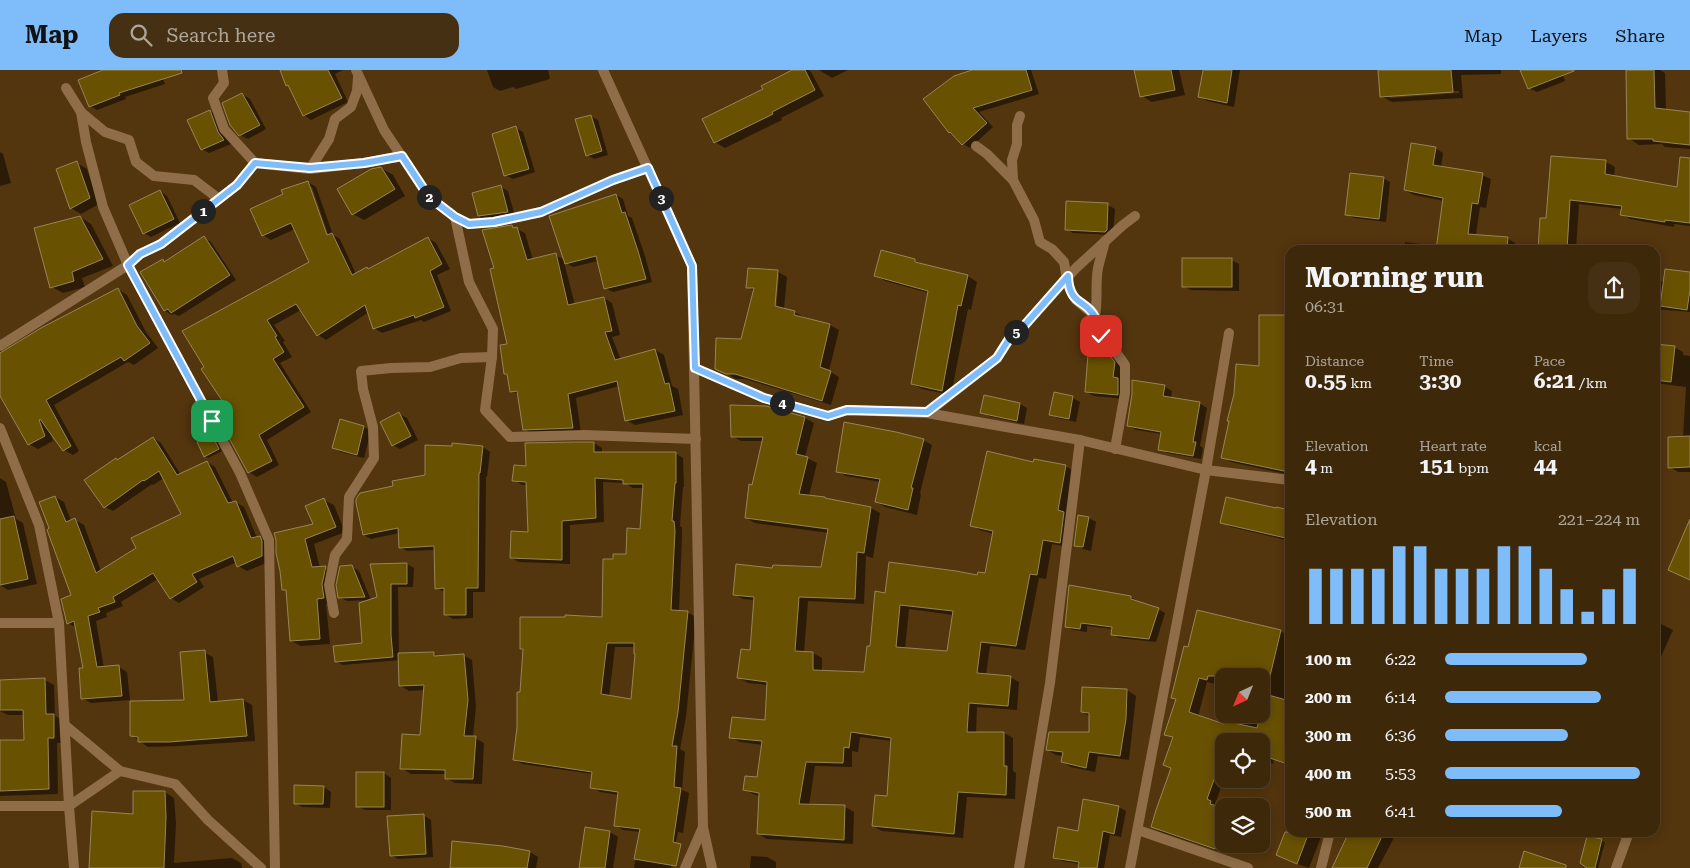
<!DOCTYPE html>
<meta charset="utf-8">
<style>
body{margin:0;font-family:"Roboto Serif",serif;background:#453013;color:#f1f3f6;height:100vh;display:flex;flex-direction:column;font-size:19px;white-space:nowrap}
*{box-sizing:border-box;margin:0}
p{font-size:16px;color:#ada69c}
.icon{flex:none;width:28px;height:28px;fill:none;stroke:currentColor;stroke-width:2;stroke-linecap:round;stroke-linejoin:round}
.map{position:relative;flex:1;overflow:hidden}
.panel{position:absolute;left:1285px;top:175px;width:375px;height:592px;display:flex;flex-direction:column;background:#3e280a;border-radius:15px;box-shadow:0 2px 12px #0003,0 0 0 1px #57442b}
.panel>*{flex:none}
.needle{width:32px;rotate:223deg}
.buttons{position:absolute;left:1215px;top:598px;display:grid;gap:10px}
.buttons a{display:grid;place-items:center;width:55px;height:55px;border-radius:10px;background:#3e280a;box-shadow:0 2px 12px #0003,0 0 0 1px #57442b;font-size:25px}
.pin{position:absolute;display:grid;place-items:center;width:42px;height:42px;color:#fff;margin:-21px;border-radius:10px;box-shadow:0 2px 8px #0006}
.km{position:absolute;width:25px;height:25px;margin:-12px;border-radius:50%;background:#222;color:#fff;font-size:14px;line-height:25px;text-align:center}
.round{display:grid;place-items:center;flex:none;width:52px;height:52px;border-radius:15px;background:#453013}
.overview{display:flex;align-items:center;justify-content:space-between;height:85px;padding:0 20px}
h1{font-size:28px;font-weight:700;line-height:38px}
.figures{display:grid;grid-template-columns:repeat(3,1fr);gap:8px;height:85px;padding:5px 20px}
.figures div{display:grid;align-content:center}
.figures b{font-size:21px;font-weight:700}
.figures small{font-size:14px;font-weight:400}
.figures p{font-size:14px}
.chart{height:140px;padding:10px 20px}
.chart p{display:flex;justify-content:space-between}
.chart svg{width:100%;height:90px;margin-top:5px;stroke:#7fbdfa;stroke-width:6}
ul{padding:0 20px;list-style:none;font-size:16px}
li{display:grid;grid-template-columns:80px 60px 1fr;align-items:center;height:38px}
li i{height:12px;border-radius:6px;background:#7fbdfa}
header{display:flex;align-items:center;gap:30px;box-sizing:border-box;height:70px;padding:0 25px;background:#7fbdfa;color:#111}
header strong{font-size:24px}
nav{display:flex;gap:28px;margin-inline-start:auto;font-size:18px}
.search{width:350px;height:45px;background:#453013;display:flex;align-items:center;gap:12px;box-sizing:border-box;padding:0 18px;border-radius:15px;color:#ada69c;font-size:19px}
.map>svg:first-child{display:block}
</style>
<header>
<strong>Map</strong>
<div class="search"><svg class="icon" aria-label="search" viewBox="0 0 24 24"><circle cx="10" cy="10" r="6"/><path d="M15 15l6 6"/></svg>Search here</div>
<nav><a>Map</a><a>Layers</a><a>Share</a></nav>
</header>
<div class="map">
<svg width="1690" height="798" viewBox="0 0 1690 798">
<rect width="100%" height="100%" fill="#53350e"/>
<g fill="#0007" fill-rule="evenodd">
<path d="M107 0H160L165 14 125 27 126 29 97 40 90 36Z"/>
<path d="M282 0H343L335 4 348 32 311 50 304 45 290 17 287 15Z"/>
<path d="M487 0H548L550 9 516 19 513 17 500 21 493 17Z"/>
<path d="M794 0H809L811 2 824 26 781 48 782 50 725 78 715 72 764 20Z"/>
<path d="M819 0H848L832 8Z"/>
<path d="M977 0H1031L1039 24 979 42 993 57 970 78 963 74 955 65Z"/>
<path d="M1136 0H1179L1185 25 1152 32 1142 26Z"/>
<path d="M1202 0H1240L1234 37 1207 31 1199 26Z"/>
<path d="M1380 0H1501V4L1461 5 1463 28 1392 32 1381 26ZM1459 21V23L1390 28V25Z"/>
<path d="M1522 0H1561L1565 11 1537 22 1529 18Z"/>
<path d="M1628 0H1660L1665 3 1666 40 1690 43V79L1665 77 1662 74 1639 75 1628 68Z"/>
<path d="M242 24 250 29 266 59 248 69 240 65Z"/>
<path d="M210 41 217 45 225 67 231 74 209 83 202 79Z"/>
<path d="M590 46 598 50 608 85 594 89 587 85Z"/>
<path d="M516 58 523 62 535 102 513 109 505 105Z"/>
<path d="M1435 78 1443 83 1441 98 1482 105 1491 109 1486 138 1480 137 1476 165 1507 168 1515 173V180H1404L1405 172 1437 176 1444 131 1414 125 1405 120Z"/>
<path d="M0 82 3 84 11 113 0 116Z"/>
<path d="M1606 92 1615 97 1614 107 1678 119 1690 114V156L1674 154V157L1630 149 1622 144V139L1579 134 1576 180H1537L1547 149Z"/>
<path d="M77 93 87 99 99 134 81 144 71 138Z"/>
<path d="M381 98 393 105 405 126 364 150 353 144Z"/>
<path d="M1383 108 1390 112 1386 152 1354 148 1347 144Z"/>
<path d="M308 112 316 117 333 165 340 169 356 204 369 200 428 168 436 173 450 199 437 205 451 241 424 252 421 250 382 263 374 258 369 242 326 270 318 265 301 240 274 255 285 271 283 272 292 287 280 293 311 342 267 370 279 395 257 407 249 402 227 335 203 299 311 192 295 159 271 170 263 165ZM309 117H312L330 170 328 171Z"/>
<path d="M501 117 508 121 515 146 487 150 479 146Z"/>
<path d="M160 121 167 126 180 153 151 167 144 163Z"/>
<path d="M616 125 623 129 628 146 632 148 645 186 652 212 613 222 605 218 598 191 573 197 564 192 575 235 604 228 612 233 620 265 612 267 621 290 655 280 664 285 672 316 678 319 683 345 635 355 626 350 619 316 576 328 581 363 532 364 524 359 519 325 512 321 509 306 505 303 508 275 495 199 512 157 525 163 533 190 555 185 565 190Z"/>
<path d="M1108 135 1115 139 1113 165 1073 163 1066 159Z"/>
<path d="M80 147 91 154 113 196 82 208 85 217 63 223 52 217Z"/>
<path d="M204 168 211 172 236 210 179 246 174 244 172 245 165 241 163 191 166 192Z"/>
<path d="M1231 190 1239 194V221L1191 220 1183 216Z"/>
<path d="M915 191 923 195 968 206 977 212 971 240 968 239 951 325 922 319 912 314 929 223 885 211 875 205Z"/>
<path d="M778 202 787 207 784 239 794 242 804 247 830 255 839 260 829 301 839 307 831 335 745 309H736L716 298 742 270 755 221 747 217ZM776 204H779L776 242H774Z"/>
<path d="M1690 204V242L1655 239V210L1665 212Z"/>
<path d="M118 219 127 225 146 262 158 278 134 295 128 292 54 335 79 381 73 385 64 380 50 362 53 371 38 379 29 374 0 324V284Z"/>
<path d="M1290 246V405L1231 392 1222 387 1260 297Z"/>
<path d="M1655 275 1674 277 1683 282V285L1690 286V402H1678L1670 397 1683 367 1686 317 1655 313Z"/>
<path d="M1110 287 1118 292 1122 297 1125 329 1094 326 1086 322Z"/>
<path d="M1164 316 1172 321 1171 328 1199 333 1207 338 1200 376 1203 378 1201 389 1167 383 1160 379 1162 364 1136 360 1129 356Z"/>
<path d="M1055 323 1073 328 1080 332 1076 352 1057 348 1050 344Z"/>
<path d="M985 326 1020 334 1027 338 1024 354 989 346 981 342Z"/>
<path d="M766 337 805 348 814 353 805 387 817 393 809 426 871 438 880 443 873 488 866 486 864 534 808 531 804 583H813L822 588V602L865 603 886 524 986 505 994 464 980 460 971 455 1034 393 1065 396 1074 401 1069 477 1052 474 1046 509 1039 508 1025 580 990 576 986 605 1010 607 1019 612 1017 640 977 637 976 663H1004L1013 668V701L1016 703 1015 729 967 727 963 768 882 761 873 756 888 727 892 671 860 667 858 682 852 681V697L815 696 809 736 845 737 854 742 853 774 767 769 758 764 760 726 753 724 744 719 758 709 763 675 740 672 731 667 766 652 768 615 748 613 739 608 751 581 755 530 743 529 734 524 774 500 822 498 829 463 755 453 746 448 764 371H741L732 366ZM909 539 953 545 948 582 905 579Z"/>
<path d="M399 344 407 348 418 370 400 379 392 375Z"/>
<path d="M341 351 364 357 371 361 364 388 341 382 334 378Z"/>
<path d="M212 366 215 368 222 381 208 388 205 386Z"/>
<path d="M153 368 161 373 181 405 207 392 215 397 233 433 235 432 244 437 257 468H260L268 473 271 491 247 501 238 496 237 492 199 509 204 517 179 533 171 528 158 509 121 532 123 536 106 543 107 547 96 551 104 598 119 597 127 602 130 630 91 633 82 628 85 599 77 558 68 553 73 526 51 458 55 427 64 432 71 451 75 450 84 455 101 501 138 478 182 445 164 408 153 415 152 414 113 441 105 437 118 391Z"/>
<path d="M923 370 932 375 920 423 921 424 917 445 885 437 876 432 881 412 846 406 837 401Z"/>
<path d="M594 373 602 378V383H675L683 388 684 417H683L680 456 682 457V466L679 541 687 542 696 547 686 647 680 679 685 682 682 720 689 723 683 763 678 762 671 798H634L640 762 623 760 615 755 619 725 600 722 592 717 593 704 522 694 514 689 521 623 524 580 522 579 603 549 614 491 627 486 641 460 644 418H633L625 413 603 412 604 452 570 455V494L519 492 511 488 530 463 527 415H522L514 410 527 398ZM615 577H635L637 585 632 631 609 627Z"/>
<path d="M483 377 490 382 487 407 486 406 485 522H473V548L453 549 445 544V522L436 518 435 480 407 481 400 477 399 463 371 469 364 465 394 417 426 406Z"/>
<path d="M0 408 6 412 16 449 23 453 37 514 8 520 0 515Z"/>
<path d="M324 430 334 435 345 462 314 474 320 498H325L335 503 331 520 333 533 326 534 330 574 301 576 291 571 287 521 283 519 275 464 315 455Z"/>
<path d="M1290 441V471L1231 457 1222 452Z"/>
<path d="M1079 446 1089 448 1096 452 1091 481 1083 479 1075 475Z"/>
<path d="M407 494 414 498 413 517H398L399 585 433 583 440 587 463 585 472 590 476 636 473 667 484 673 482 714 455 713 446 708V704H411L402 698 421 667 425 620 409 621 401 616 400 590 343 595 336 591 363 575 368 530 347 531 339 527 351 496 359 501 371 530 378 528Z"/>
<path d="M1131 527 1137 531V532L1158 539 1165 543 1156 572 1119 568 1112 564V559L1087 556V562L1073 560 1066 556Z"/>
<path d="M1655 551 1673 560 1655 600Z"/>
<path d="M1280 561 1289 566 1286 576 1290 577V696L1274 690 1273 694 1261 689V671H1224V709L1215 734 1224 740V774H1227L1224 783 1161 762 1153 757 1172 699 1164 695 1174 668 1166 664 1177 629 1173 627 1189 578ZM1224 606H1261V644H1224V636L1219 653 1198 647 1207 612 1224 616Z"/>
<path d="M204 582 213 587 218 632 243 630 252 635 255 671 179 676 148 677 132 666 186 632Z"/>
<path d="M45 610 54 615 55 646 63 650 64 673H57L58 724 0 726V671H25L24 645H8L0 641V611Z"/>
<path d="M1127 620 1136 626 1129 690 1098 686 1095 702 1071 697 1062 692 1063 686 1056 685 1047 680 1090 663 1091 647 1082 642Z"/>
<path d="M384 703 391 708V740H365L358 736Z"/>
<path d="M324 717 331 722 330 738 302 737 295 733Z"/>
<path d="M165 722 174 728 176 753 174 793 232 788 241 793 242 798H90L134 745Z"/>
<path d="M1119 737 1126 741 1121 767 1110 765 1104 798H1079L1080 794 1062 791 1054 787 1079 762Z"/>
<path d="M423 745 431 750 433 787 398 789 391 785Z"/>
<path d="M1290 753V762H1323L1309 798 1289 791 1278 785Z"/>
<path d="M610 762 618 767 613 798H581Z"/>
<path d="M1350 762H1397L1378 798H1336Z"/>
<path d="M1588 767 1605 772 1598 798H1589Z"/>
<path d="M530 782 538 787 536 798H451Z"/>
<path d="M751 786 767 787 776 792V798H750Z"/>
</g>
<g fill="#695102" stroke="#978557" fill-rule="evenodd">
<path d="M103 0H181L182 3 119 23 120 25 89 37 78 10Z"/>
<path d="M280 0H328L342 28 303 46 288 15 286 16Z"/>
<path d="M792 0H805L815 20 772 42 773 44 714 73 702 49 763 19 761 16Z"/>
<path d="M972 0H1026L1032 20 973 38 987 53 962 75 950 62 949 63 923 29 954 6Z"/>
<path d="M1134 0H1171L1175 20 1140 27Z"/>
<path d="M1203 0H1232L1227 33 1198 27Z"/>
<path d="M1378 0H1451L1453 22 1380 27Z"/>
<path d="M1520 0H1574V1L1528 19Z"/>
<path d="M1626 0H1654L1655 38 1690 42V75L1653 71V69H1627Z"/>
<path d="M242 23 260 55 239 66 230 55 222 33Z"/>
<path d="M210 40 218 62 224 70 201 80 187 50Z"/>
<path d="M591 45 602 81 586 86 575 49Z"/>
<path d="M516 56 529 99 504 106 492 64Z"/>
<path d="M1411 73 1436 77 1433 95 1483 103 1478 134 1472 133 1468 164 1508 167 1507 180H1436L1443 128 1404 120Z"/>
<path d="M1551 86 1606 90 1605 104 1677 117 1680 87 1690 88V153L1665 150V152L1620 145 1622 136 1570 130 1567 180H1538L1540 148H1546Z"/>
<path d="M77 91 90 128 70 139 56 99Z"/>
<path d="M381 97 395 119 352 145 337 119 371 99Z"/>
<path d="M1350 103 1384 107 1379 149 1345 145Z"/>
<path d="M308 111 327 165 332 163 352 205 367 197 368 199 428 167 442 194 430 201 444 237 415 248 414 245 373 259 365 235 317 266 296 234 267 250 277 266 275 267 284 282 273 289 304 337 259 365 272 391 248 403 224 359 231 356 219 339 225 335 201 299 204 297 182 261 309 192 291 153 262 166 250 139 283 124 281 120Z"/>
<path d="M501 115 508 142 478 146 472 123Z"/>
<path d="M160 120 174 149 143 164 129 135Z"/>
<path d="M616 124 622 143 625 142 638 181 646 209 604 219 596 186 565 194 549 146Z"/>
<path d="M1066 131 1108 133 1107 160 1105 162 1065 160Z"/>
<path d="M80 146 103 189 72 202 74 211 50 218 34 158Z"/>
<path d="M512 155 513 158 517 157 527 190 556 183 568 235 604 227 612 261 605 262 615 290 655 279 665 314 669 313 675 341 625 351 617 311 568 324 573 358 523 360 517 321 510 322 507 304H504L500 275 507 274 490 199 494 198 482 160Z"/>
<path d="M204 166 230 205 171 243 168 239 164 241 140 202 163 189 164 192Z"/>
<path d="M881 180 915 189V192L968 205 961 236 958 235 942 321 911 314 928 221 874 206Z"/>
<rect x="1182" y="188" width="50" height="29"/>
<path d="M748 198 778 200 775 236 795 241 794 245 830 254 820 297 831 301 822 331 735 304H726L715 299 716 268 741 269 754 218H746Z"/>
<path d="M1665 199 1690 202V220L1687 240 1660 236Z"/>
<path d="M118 218 137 256 150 273 124 291 121 287 46 330 71 376 63 381 40 349 39 350 45 366 28 375 0 326V283L41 258Z"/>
<path d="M1259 245H1290V372L1284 401 1221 388 1229 351H1227L1234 324 1236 294 1259 296Z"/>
<path d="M1655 274 1675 276 1671 312 1655 310Z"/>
<path d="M1088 284 1110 286 1115 292 1113 307 1118 308V325L1085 322Z"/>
<path d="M1132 310 1165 315 1163 326 1200 332 1193 372H1196L1193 386 1158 380 1161 362 1127 356 1132 324Z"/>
<path d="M1054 322 1073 326 1069 349 1049 345Z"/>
<path d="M984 325 1020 333 1017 351 980 343Z"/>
<path d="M730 335 766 336 805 347 796 384 808 387 799 424 825 427V428L871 437 864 483 857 482 855 529 799 527 795 581 813 582V600L864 602 867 576H870L875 521 885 523 889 492 956 501 977 505 978 502 985 503 993 461 970 456 987 381 1033 392 1034 389 1066 395 1058 440 1064 442 1060 473 1043 470 1037 505 1030 504 1016 576 981 572 977 603 1011 606 1008 636 969 633 967 662H1004V696H1007L1006 725 958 722 954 764 872 756 875 725 887 726 891 668 851 662 849 678 844 677 843 693 806 692 799 734 845 735 844 770 757 764 759 723 743 720 745 706 757 707 762 671 729 668 732 647 765 650 767 612 737 608 741 579 750 580 754 527 733 525 736 494 772 498 773 495 821 497 828 459 745 448 749 414 752 415 763 367H731ZM900 535 953 541 947 581 896 577Z"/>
<path d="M399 342 411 366 392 376 380 352Z"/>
<path d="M340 349 364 356 357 385 332 378Z"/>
<path d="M844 352 896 362 924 369 911 418H913L908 440 875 432 880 409 836 402Z"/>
<path d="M212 365 219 379 204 387 197 372Z"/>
<path d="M1690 366V397L1668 398V367Z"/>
<path d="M153 367 177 405 207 391 228 433 236 431 251 468 260 466 262 471V486L237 497 233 486 192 504 197 512 170 529 153 503 113 527 115 532 98 538 100 542 88 546 97 597 119 595 122 626 81 629 79 598H83L74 551 67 554 61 529 71 525 47 460 49 458 39 432 55 426 66 452 75 448 96 503 136 478 131 468 181 444 159 401 144 411 143 410 104 438 84 410 116 388 117 390Z"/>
<path d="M575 372H594V382H676V413H675L672 451H674L675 461 671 540 688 541 678 642 672 676H677L674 717 681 718 673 772 681 774 676 796 634 789 640 759 614 756 618 722 590 718 592 702 513 690 517 657V622H520L523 579H520V547H565V545L602 547 603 489H613V484H626L627 458 640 459 643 414H623V410L595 408 596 448 562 451V490L510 488 511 461 528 462 526 412 512 411 514 395 526 396 525 373ZM607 573H634V584H635L631 629 601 624Z"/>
<path d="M452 373 483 376 480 403H479L478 518H466V545H444V518L435 519 434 476 399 478 398 458 363 465 356 433V429L360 423 393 416 392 411 425 405V375L452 376Z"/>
<path d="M1226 427 1276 438V437L1290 440V469L1220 453Z"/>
<path d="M324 428 336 457 305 469 312 497 326 496 322 514 324 528 317 529 320 569 290 571 286 520H282L280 501 276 483V470L274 463 313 454 305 436Z"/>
<path d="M1078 445 1089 447 1083 477 1074 476Z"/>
<path d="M14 446 28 509 0 515V449Z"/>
<path d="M1690 449V510L1668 500Z"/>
<path d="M407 493V514H391V565L393 587 335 592 333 576 362 573 359 533 377 527 370 494Z"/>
<path d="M352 495 365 527 338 528 336 515 340 496Z"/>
<path d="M1069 515 1131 526V529L1159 538 1149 569 1111 565 1112 557 1081 553 1080 559 1065 557Z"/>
<path d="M1197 540 1281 560 1270 606H1208L1207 610 1199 608 1189 642 1224 654 1225 651 1257 658 1261 644V623L1290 631V695L1261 685V671H1224V682L1207 729 1211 731 1210 734 1224 738V753L1215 779 1151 757 1156 740 1171 698 1163 695 1173 667 1164 665 1176 629 1171 628 1184 576 1188 577Z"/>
<path d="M205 580 210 632 243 629 247 666 169 672H138V667L130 666V631L184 630 180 582Z"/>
<path d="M434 582V586L464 584 468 630 464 666H476L473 709H445V700L400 699 402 664 420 665 424 615 399 616 398 583Z"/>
<path d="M45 608 46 644H54V668H48L49 719 0 721V670H24L23 640H0V610Z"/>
<path d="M1082 617 1127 619 1126 649 1120 686 1089 682 1086 698 1061 692 1063 682 1046 680 1049 662H1089V643L1081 642Z"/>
<rect x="356" y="702" width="28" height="35"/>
<path d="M294 715 324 716 323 734H294Z"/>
<path d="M133 721H165L166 747 164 798H89L92 741 133 744Z"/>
<path d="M1083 729 1119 736 1114 764 1103 761 1097 798H1078L1079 792 1053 788 1058 757 1078 761Z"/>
<path d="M424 744 426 784 390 786 387 746Z"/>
<path d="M585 757 610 761 605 798H579Z"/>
<path d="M1285 762H1309L1297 794 1276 785Z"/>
<path d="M1349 762H1384L1367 798H1332Z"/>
<path d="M1587 766 1602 769 1595 798H1587L1580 793Z"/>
<path d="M452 771 503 776 530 781 527 798H450Z"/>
<path d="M1524 781 1566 795V798H1519Z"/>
</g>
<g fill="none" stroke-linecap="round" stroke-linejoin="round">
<g stroke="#8f6d48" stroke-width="10">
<path d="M222 0 224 13 213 28 224 59 255 93 310 99 364 93 402 86"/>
<path d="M356 0 384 60 429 127 455 147 469 154 494 152 541 142 613 110 648 98"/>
<path d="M603 0 692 196 703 757 712 798"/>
<path d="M66 18 81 42 86 72 103 137 128 195 240 403 269 470 275 798"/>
<path d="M81 42 105 62 129 70 136 92 154 106 194 110 219 129"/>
<path d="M976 76 987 84 1013 110 1034 150 1040 172 1052 179 1064 192 1068 216 1076 230 1095 246 1101 266 1110 274 1125 295V323L1115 379"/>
<path d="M310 99 329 69 335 49 351 37 357 21 358 7"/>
<path d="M1013 110 1012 90 1017 74V55L1020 46"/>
<path d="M455 147 469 212 493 259 492 287 485 340 510 367 584 365 696 369"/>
<path d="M1095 246C1098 230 1095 214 1098 198 1100 189 1103 180 1105 171"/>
<path d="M0 276 128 195 140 184 161 174 237 115 255 93"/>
<path d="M695 298 764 328 828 346 847 340 927 343 1080 370 1206 400 1290 410"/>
<path d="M927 343 997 288 1011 266 1023 257 1076 198 1123 155 1135 146"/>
<path d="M0 358 39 455 59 553 69 736 74 798"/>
<path d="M334 543 329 515 335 485 347 469 349 427 374 388 373 357 363 319 361 301 391 298 430 297 461 288 492 287"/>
<path d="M0 553H59"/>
<path d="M66 656 120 701 175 714 208 750 261 798"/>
<path d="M0 736H69L120 701"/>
<path d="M1138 760 1248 798"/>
<path d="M685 798 703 757"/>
<path d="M1019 798 1050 613 1080 370"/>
<path d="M1130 798 1206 400 1229 263"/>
<path d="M1321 798 1330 762"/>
<path d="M1616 798 1629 762"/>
</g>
</g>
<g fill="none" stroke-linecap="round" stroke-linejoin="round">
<g stroke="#fff" stroke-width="10">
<path id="route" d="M212 351 128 195 140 184 161 174 237 115 255 93 310 98 364 93 402 86 429 127 455 147 469 154 494 152 541 142 613 110 648 98 692 196 695 298 764 328 828 346 847 340 927 342 997 288 1011 266 1023 257 1068 206C1069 236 1086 229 1095 247 1098 252 1099 260 1101 266"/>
</g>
<use href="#route" stroke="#7fbdfa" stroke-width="6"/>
</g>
</svg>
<div class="buttons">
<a><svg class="needle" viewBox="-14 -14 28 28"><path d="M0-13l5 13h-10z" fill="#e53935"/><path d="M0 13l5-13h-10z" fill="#ada69c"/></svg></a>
<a><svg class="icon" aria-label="locate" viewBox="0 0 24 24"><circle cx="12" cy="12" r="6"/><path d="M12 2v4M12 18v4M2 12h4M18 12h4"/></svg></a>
<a><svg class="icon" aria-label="layers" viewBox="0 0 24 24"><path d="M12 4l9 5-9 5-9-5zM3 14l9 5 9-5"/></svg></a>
</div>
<div class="pin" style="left:212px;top:351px;background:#1e9e55"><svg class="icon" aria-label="arrive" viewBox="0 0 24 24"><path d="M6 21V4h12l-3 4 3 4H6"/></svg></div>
<div class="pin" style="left:1101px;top:266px;background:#d93025"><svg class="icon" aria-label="check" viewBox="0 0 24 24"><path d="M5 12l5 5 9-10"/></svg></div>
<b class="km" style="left:203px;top:141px">1</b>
<b class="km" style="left:429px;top:127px">2</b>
<b class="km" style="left:661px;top:128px">3</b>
<b class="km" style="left:782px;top:333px">4</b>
<b class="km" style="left:1016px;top:262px">5</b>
<section class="panel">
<div class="overview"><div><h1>Morning run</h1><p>06:31</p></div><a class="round"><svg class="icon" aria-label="share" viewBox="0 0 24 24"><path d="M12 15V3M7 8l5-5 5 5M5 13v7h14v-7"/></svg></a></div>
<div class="figures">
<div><p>Distance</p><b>0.55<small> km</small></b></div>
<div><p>Time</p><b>3:30</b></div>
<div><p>Pace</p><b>6:21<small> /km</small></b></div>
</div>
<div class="figures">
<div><p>Elevation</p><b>4<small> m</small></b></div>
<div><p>Heart rate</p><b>151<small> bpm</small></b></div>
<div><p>kcal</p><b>44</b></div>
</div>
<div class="chart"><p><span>Elevation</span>221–224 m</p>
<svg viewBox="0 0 160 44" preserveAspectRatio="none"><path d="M5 44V17M15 44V17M25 44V17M35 44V17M45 44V6M55 44V6M65 44V17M75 44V17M85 44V17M95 44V6M105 44V6M115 44V17M125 44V27M135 44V38M145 44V27M155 44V17"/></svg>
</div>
<ul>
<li><b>100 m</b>6:22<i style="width:73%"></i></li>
<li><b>200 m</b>6:14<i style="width:80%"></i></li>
<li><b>300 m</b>6:36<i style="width:63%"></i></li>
<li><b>400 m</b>5:53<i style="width:100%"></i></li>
<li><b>500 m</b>6:41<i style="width:60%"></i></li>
</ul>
</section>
</div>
